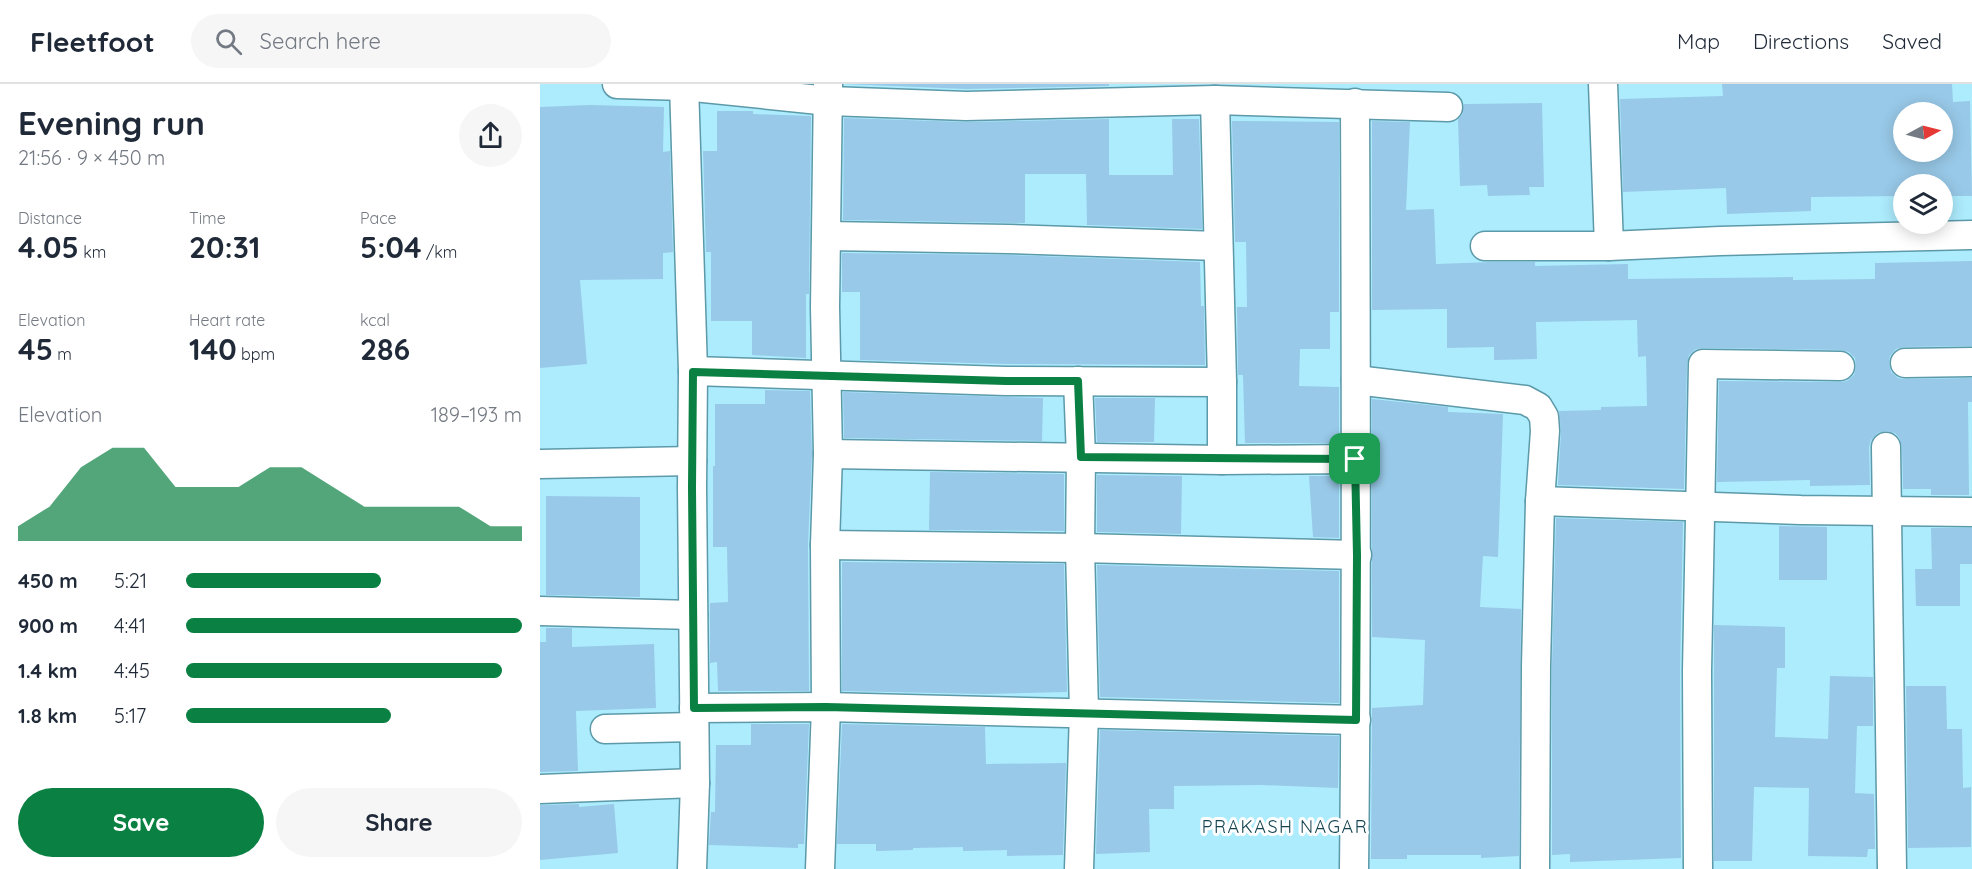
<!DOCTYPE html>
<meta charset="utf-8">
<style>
body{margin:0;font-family:Quicksand,sans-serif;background:#f6f6f7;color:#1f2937;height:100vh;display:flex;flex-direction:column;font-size:22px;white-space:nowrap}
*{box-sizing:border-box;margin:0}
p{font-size:20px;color:#747a83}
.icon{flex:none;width:33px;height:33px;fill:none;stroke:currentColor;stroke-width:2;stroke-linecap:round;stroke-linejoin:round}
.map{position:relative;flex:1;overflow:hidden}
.drawer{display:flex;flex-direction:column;background:#fff;width:540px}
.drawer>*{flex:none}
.needle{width:39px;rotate:83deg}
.controls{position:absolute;left:1353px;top:18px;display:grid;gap:12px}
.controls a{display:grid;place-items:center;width:60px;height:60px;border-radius:50%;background:#fff;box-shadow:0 3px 15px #0003;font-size:30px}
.pin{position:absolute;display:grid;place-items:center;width:51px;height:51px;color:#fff;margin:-26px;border-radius:12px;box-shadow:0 3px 9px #0006}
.round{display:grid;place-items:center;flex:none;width:63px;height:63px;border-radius:32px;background:#f6f6f7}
.summary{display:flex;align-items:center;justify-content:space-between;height:102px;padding:0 18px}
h1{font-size:33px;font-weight:700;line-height:45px}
.metrics{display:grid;grid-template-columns:repeat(3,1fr);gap:9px;height:102px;padding:6px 18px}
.metrics div{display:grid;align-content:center}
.metrics b{font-size:30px;font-weight:700}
.metrics small{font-size:16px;font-weight:400}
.metrics p{font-size:16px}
.chart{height:168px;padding:12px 18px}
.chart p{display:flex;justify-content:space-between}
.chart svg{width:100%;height:108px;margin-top:6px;fill:#0b8043;opacity:.7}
.cta{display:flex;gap:12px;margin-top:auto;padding:12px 18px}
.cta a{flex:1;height:69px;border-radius:36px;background:#0b8043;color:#fff;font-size:24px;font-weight:700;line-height:69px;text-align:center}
.cta a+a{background:#f6f6f7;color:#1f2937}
ul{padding:0 18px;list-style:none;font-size:20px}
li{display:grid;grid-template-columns:96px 72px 1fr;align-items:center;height:45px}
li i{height:15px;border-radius:8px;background:#0b8043}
header{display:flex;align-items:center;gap:36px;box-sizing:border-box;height:84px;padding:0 30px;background:#fff;border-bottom:2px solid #e0e1e3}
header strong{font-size:28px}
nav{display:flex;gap:33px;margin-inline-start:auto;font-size:21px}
.search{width:420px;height:54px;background:#f6f6f7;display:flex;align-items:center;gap:15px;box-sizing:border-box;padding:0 21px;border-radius:33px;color:#747a83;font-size:22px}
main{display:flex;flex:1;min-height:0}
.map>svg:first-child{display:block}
</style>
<header>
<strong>Fleetfoot</strong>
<div class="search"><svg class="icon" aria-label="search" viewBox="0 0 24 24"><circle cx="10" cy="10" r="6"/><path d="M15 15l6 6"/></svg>Search here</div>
<nav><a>Map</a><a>Directions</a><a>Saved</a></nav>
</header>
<main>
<section class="drawer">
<div class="summary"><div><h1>Evening run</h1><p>21:56 · 9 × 450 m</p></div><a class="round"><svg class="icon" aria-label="share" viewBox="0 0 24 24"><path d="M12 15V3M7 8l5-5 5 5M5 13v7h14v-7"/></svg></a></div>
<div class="metrics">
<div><p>Distance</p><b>4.05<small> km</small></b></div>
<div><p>Time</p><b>20:31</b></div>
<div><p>Pace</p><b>5:04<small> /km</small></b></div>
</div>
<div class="metrics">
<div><p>Elevation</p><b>45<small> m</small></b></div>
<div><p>Heart rate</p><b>140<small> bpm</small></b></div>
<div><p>kcal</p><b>286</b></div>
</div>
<div class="chart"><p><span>Elevation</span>189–193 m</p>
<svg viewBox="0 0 160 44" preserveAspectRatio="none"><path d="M0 44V38L10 30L20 14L30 6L40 6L50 22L60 22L70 22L80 14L90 14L100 22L110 30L120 30L130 30L140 30L150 38L160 38V44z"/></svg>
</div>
<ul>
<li><b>450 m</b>5:21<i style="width:58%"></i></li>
<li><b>900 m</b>4:41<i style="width:100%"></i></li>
<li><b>1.4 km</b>4:45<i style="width:94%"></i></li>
<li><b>1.8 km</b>5:17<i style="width:61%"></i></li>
</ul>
<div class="cta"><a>Save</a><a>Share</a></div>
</section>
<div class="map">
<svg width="1432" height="785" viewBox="0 0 1432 785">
<rect width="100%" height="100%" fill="#adecfd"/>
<g fill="#98c9e8" fill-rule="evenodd">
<path d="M304 0H569V2L426 5Z"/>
<path d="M1182 0H1412L1413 18 1430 17 1432 112H1402V100H1364V112L1271 113V127L1187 130 1186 104 1083 108 1080 15 1183 12ZM1364 28H1402V68H1364Z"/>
<path d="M1002 19 1004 103H989L990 111 948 112 947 101 920 102 918 35 922 31 924 20Z"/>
<path d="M50 21 124 23 123 68 130 67 133 168 123 169V195L40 196 47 280 0 284V23Z"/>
<path d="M177 27H213V30L271 32 269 210H266V274L212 271V237H171V168H166L163 67H177Z"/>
<path d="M304 34 425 38 569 35V91H633L632 35H659L662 145 547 141 546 90H485V139L303 136Z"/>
<path d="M692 37 799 38V228H790V265H760L759 302 799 303V359H705L703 291H698L697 223H707L706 158H695Z"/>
<path d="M832 37 870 38 866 126 894 125 896 180 953 178H995V182L1088 180V195L1253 193V196L1335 195V179L1432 177V262L1364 263 1356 265 1350 272 1349 279 1351 288 1358 294 1365 295 1432 294V318H1428L1429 411H1391V405H1363L1362 363 1360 355 1355 349 1346 347 1338 349 1331 356 1329 363 1330 401 1270 402V396L1177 398 1179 297 1300 298 1307 297 1314 291 1316 282 1315 274 1309 268 1300 266 1163 264 1156 265 1149 271 1147 280 1144 405 1018 401 1021 348 1019 327 1061 326V323L1107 322 1106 272 1098 273 1097 236 996 238 997 275 954 276V263L907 264V225L832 226Z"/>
<path d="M302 169 468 171 660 178 661 222H664L665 281 466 280 320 276V208H302Z"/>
<path d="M225 306 270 307 272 370 268 461 269 607H178L177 578 170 579V519L188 518 187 463H173V382H175V320H225Z"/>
<path d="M303 308 503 314 502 357 304 354Z"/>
<path d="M555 314H615L614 358H557Z"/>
<path d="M832 315 908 323V328L963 330 958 473 943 472 940 523 981 525 979 772 941 774V771H867V775H831L832 624 883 621 885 556 832 553Z"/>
<path d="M390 388 524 390V447L389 446Z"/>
<path d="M557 391 642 392 641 450 557 448Z"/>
<path d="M769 392H799V454L773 453Z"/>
<path d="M6 412 100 413V513L6 511Z"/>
<path d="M1016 434 1143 438 1140 587 1141 774 1030 778V770L1012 771V582Z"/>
<path d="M1239 442 1287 443V496H1239Z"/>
<path d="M1391 444H1432V480H1420V522H1376L1375 485H1392Z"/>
<path d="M302 478 524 480 527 608 444 610 302 607Z"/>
<path d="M557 481 799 487V619L560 613Z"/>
<path d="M1174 541 1245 543V584H1237L1235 653 1288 655 1290 592 1333 593V642H1317L1315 709 1334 710 1335 765H1328L1327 773 1268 772 1269 704 1214 703 1212 777H1174Z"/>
<path d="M6 544H32V563L114 560 116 624 36 627 38 687 0 688V558H6Z"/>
<path d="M1366 602H1406L1407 645H1422L1423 704 1431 703V763L1368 764Z"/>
<path d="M211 640H269L264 760H258V764L169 761 171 728H175L176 661H211Z"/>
<path d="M302 640 445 643 446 680 526 679 523 771 467 772V766L423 767V763L373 764V766L336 767V760H297Z"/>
<path d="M560 646 799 652 798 704 721 701 634 702V725H609L610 768 556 770Z"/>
<path d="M39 720V723L74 720 78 769 0 776V721Z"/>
</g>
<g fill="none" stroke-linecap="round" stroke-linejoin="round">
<g stroke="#5c99a9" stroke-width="31">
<g id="minor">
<path d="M77 0 144 2 289 17 426 22 675 16 908 23"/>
<path d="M144 0 153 287 152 403 155 699 152 785"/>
<path d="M1063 0 1069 162"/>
<path d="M675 16 682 298V376"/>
<path d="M287 152 468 155 678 162"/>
<path d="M945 162H1069L1180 157 1432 151"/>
<path d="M1365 279 1432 278"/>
<path d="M153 287 466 297 682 298"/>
<path d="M816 296 985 316 998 323 1004 333 1005 347 1000 417 996 582 995 785"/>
<path d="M538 297 541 373 540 464 544 628 539 785"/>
<path d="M1346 363 1352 785"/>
<path d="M288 370 682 376 815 375"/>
<path d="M0 380 152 377"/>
<path d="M1000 417 1261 426 1432 428"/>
<path d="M285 461 540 464 817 471"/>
<path d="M0 527 153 531"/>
<path d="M154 624 286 623 816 636"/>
<path d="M65 645 154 643"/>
<path d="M0 705 155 699"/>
<path d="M280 785 286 623 285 461 288 370 285 223 288 0"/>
<path d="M814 785C817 530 816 274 815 19"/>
<path d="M1158 785 1157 587 1163 280 1300 282"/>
</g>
</g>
<use href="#minor" stroke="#fff" stroke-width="28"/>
</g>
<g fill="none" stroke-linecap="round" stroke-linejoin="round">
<g stroke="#fff" stroke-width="12">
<path id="route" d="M153 288 466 297H538L541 373 815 375 817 471 816 636 286 623 154 624 152 403Z"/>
</g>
<use href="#route" stroke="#0b8043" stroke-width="8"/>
</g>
<g text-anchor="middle" stroke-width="6" stroke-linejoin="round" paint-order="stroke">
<g font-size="18" letter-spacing="1.5" fill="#154551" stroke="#fff">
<text x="745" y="749">PRAKASH NAGAR</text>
</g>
</g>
</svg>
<div class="controls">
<a><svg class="needle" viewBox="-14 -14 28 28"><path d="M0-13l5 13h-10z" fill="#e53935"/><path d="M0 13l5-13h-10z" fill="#747a83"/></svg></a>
<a><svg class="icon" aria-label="layers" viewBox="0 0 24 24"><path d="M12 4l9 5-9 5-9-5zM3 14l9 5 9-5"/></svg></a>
</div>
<div class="pin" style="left:815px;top:375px;background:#1e9e55"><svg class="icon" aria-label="arrive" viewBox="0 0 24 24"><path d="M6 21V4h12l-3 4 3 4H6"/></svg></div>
</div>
</main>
